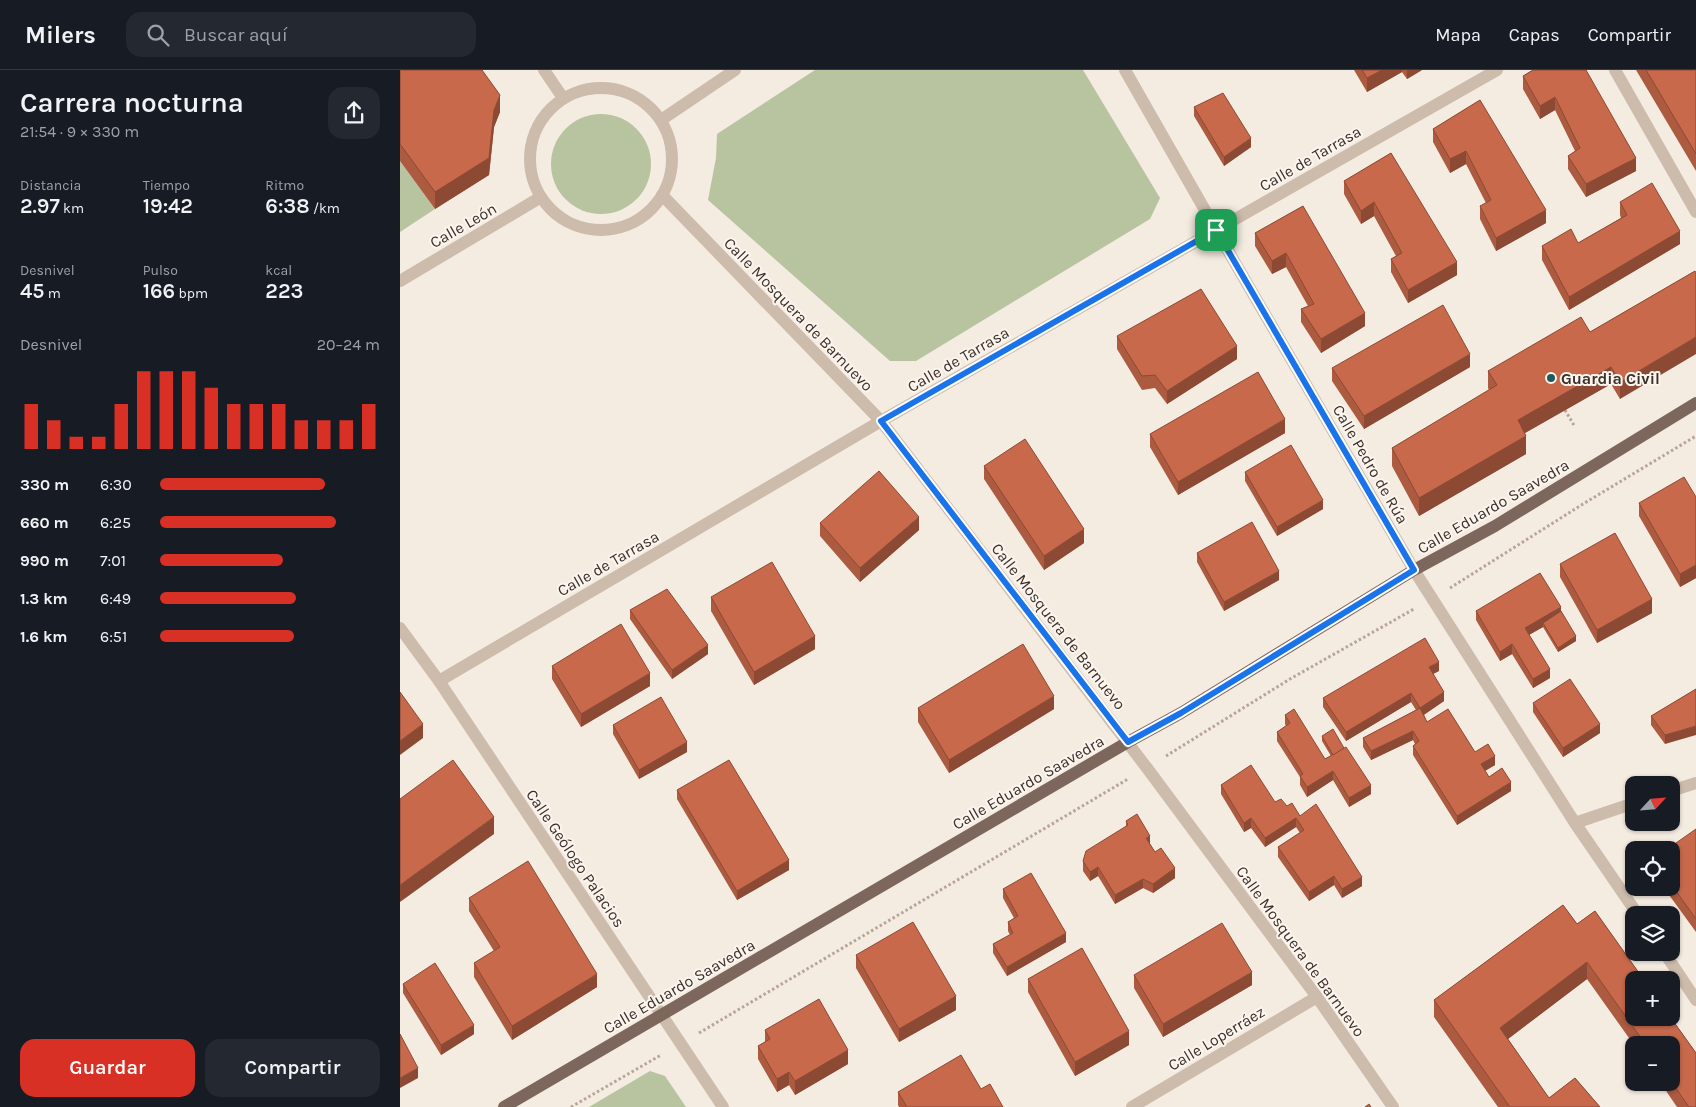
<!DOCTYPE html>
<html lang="es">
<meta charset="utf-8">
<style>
body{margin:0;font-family:Karla,sans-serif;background:#242831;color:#f1f3f6;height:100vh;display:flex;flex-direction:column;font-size:19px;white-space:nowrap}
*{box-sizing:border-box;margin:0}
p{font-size:16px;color:#9ea1a6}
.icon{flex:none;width:28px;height:28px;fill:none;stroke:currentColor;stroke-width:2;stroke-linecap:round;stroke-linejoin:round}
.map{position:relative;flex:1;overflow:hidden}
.sheet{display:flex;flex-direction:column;background:#171b24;width:400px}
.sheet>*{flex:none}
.needle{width:32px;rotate:64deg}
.fabs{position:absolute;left:1225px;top:706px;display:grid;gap:10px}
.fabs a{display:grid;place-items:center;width:55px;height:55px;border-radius:10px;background:#171b24;box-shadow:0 1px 4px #0004;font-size:25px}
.pin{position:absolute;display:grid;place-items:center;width:42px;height:42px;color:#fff;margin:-21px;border-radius:10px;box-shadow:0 2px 8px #0006}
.round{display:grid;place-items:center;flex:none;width:52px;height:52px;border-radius:15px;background:#242831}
.headline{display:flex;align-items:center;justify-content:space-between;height:85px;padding:0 20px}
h1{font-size:28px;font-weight:600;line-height:38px}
.stats{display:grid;grid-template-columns:repeat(3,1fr);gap:8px;height:85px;padding:5px 20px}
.stats div{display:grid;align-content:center}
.stats b{font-size:21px;font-weight:600}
.stats small{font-size:14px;font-weight:400}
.stats p{font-size:14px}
.chart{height:140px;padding:10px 20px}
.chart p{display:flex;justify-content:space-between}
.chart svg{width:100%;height:90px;margin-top:5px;stroke:#d93025;stroke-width:6}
.cta{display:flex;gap:10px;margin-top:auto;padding:10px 20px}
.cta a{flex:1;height:58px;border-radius:15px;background:#d93025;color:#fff;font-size:20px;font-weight:600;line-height:58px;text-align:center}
.cta a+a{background:#242831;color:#f1f3f6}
ul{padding:0 20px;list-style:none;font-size:16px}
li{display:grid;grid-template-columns:80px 60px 1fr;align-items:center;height:38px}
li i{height:12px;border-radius:6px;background:#d93025}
header{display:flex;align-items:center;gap:30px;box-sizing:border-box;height:70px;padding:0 25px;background:#171b24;border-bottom:1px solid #363941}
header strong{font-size:24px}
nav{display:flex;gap:28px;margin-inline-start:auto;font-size:18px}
.search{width:350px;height:45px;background:#242831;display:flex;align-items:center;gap:12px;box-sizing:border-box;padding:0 18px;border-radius:15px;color:#9ea1a6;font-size:19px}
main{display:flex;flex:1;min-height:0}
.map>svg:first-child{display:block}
</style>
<header>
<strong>Milers</strong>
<div class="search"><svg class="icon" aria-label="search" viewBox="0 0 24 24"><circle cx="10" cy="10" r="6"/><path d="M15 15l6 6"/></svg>Buscar aquí</div>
<nav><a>Mapa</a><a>Capas</a><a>Compartir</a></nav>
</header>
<main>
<section class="sheet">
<div class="headline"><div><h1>Carrera nocturna</h1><p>21:54 · 9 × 330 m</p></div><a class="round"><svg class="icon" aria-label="share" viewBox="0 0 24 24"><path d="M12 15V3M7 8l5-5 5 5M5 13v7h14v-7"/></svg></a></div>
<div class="stats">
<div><p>Distancia</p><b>2.97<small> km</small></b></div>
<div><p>Tiempo</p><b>19:42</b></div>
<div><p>Ritmo</p><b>6:38<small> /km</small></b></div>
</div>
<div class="stats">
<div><p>Desnivel</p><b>45<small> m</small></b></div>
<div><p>Pulso</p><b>166<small> bpm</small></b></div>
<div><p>kcal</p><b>223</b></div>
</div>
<div class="chart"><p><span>Desnivel</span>20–24 m</p>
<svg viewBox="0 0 160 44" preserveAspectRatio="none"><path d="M5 44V22M15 44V30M25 44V38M35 44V38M45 44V22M55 44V6M65 44V6M75 44V6M85 44V14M95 44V22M105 44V22M115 44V22M125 44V30M135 44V30M145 44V30M155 44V22"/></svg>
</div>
<ul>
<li><b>330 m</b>6:30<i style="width:75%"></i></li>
<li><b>660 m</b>6:25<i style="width:80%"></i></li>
<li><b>990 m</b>7:01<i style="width:56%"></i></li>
<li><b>1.3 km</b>6:49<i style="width:62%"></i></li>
<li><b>1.6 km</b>6:51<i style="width:61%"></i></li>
</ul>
<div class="cta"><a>Guardar</a><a>Compartir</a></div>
</section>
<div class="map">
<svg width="1296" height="1037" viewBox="0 0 1296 1037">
<rect width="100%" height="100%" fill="#f4ebe1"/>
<g fill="#b8c4a0">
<path d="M415 0H683L760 128 750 149 516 291H490L308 130 316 88 317 64Z"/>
<circle cx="201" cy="94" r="50"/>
<path d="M0 91 35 139 0 162Z"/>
<path d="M250 1001 265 1006 286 1037H189Z"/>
</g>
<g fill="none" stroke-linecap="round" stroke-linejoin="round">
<g stroke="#b9a596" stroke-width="3" stroke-dasharray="2.5 2.5" stroke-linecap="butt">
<path d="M1165 340 1175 357"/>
<path d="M1050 518 1183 434 1296 366"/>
<path d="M766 686 890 609 1014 539"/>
<path d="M299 963 728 709"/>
<path d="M171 1037 261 985"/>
</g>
<g stroke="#cdbbac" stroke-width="12">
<path d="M144 0 163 28"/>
<path d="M725 0 838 198 1014 500 1175 753 1238 845"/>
<path d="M1215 0 1296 142"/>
<circle cx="201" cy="89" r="71"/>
<path d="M261 50 335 0"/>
<path d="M262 125 481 351 747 698 917 927 993 1037"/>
<path d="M0 211 141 127"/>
<path d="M0 558 39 611 323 1037"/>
<path d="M39 611 481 351 1097 0"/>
<path d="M1271 721 1296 713"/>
<path d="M1175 753 1234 733"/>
<path d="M1264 882 1296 930"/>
<path d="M732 1037 917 927"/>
</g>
<path stroke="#7d675c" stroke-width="12" d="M104 1037 728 672 781 643 1014 500 1095 456 1296 333"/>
</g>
<g fill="#ac5a40">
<path d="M0 0 100 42 94 57 89 105 35 139 0 91Z"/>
<path d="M954 0H1022L1007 9 1002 2 967 22Z"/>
<path d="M1133 0 1236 101 1186 127 1168 99V86L1175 81 1155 40 1140 49 1123 19V6Z"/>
<path d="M1236 0H1296V101Z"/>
<path d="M1080 30 1146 153 1096 181 1080 149V136L1086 133 1066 94 1050 103 1033 72V59Z"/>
<path d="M794 37 851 77 824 96 794 46Z"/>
<path d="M991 83 1057 205 1008 233 991 202V189L996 186 974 146 961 154 944 124V111Z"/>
<path d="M1220 132 1280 174 1169 240 1142 190V176L1178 173 1221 148 1220 145Z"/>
<path d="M903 136 965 256 921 283 901 252V239L908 236 886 197 872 204 855 176V163Z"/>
<path d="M1295 201 1220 329 1211 314 1125 363 1126 384 1019 446 992 396V378L1089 320 1088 318V301L1190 262Z"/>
<path d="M717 266 837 289 767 334 755 318 742 320 717 279Z"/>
<path d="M1070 297 964 359 932 311V298Z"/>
<path d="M885 363 778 425 750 377V364Z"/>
<path d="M584 396 684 473 644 500 584 409Z"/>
<path d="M845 402 923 439 877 466 845 411Z"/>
<path d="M1296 427V508L1280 517 1239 446V433Z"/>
<path d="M420 453 519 460 460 512 420 466Z"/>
<path d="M797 483 879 510 824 541 797 492Z"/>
<path d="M1160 494 1252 543 1197 573 1160 507Z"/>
<path d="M311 527 415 579 354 615 311 541Z"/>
<path d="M230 540 308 584 272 609 230 549Z"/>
<path d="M1076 541H1161L1176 571 1158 582 1143 557 1129 565 1150 608 1133 618 1112 584 1100 591 1076 550Z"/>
<path d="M152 596 250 616 181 657 152 609Z"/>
<path d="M1039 601 1033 604 1044 631 1024 645 1027 652 1095 695 1085 701 1089 707 1111 721 1057 755 1013 685V676L1015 674 1013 670 971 690 963 677V668L1016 640 1011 632 946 671 923 637V628Z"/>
<path d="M1296 619 1265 674 1251 655V646Z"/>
<path d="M1133 633 1200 663 1163 687 1133 642Z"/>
<path d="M518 638 654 639 549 703 518 652Z"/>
<path d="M885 645 925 689 931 686 922 671V666L971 724 949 737 933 710 907 727 900 715V707L877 671V662L886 656 885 654Z"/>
<path d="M213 655 287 682 239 709 213 664Z"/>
<path d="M821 715 887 736 900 746 962 816 942 828 934 815 909 831 878 787V777L900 763 896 757 865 777 851 758 844 762 821 724Z"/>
<path d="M277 720 389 800 337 830 277 729Z"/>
<path d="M726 751 750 774 755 782 775 808 753 823 743 818 715 834 698 806 690 811 683 801V791L726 757Z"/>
<path d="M1296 759V862L1264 818H1271V780Z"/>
<path d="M603 819 666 872 607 906 593 883V874L610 865 608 861V852L614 848 603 828Z"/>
<path d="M69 828 197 917 112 970 74 907V893L94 881 69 841Z"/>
<path d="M1163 835 1177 854 1195 841 1244 910H1234V948H1271L1296 983V1037H1277L1260 1012H1271V975H1234L1187 909 1108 969 1149 1028 1175 1008 1200 1037H1098L1034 947V930Z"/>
<path d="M456 885 556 940 499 972 456 898Z"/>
<path d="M734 905 852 915 763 967 734 918Z"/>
<path d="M628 909 729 975 675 1006 628 922Z"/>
<path d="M3 914 74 964 41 985 3 923Z"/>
<path d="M365 960 448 994 395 1025 389 1015 377 1022 358 989V976L365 972Z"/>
<path d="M581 1019 603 1037H499L498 1035V1022Z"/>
</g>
<g fill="#8c4a34">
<path d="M982 0H1002V2L967 22V8Z"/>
<path d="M1007 0H1022L1007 9Z"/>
<path d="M100 25V42L94 57 89 105 35 139V122L94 40Z"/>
<path d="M1155 27V40L1140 49V36Z"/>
<path d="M851 68V77L824 96V87Z"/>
<path d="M1066 81V94L1050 103V89Z"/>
<path d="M1236 88V101L1186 127V114Z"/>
<path d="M974 132V146L961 154V141Z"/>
<path d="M1146 140V153L1096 181V168Z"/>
<path d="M1280 161V174L1169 240V227Z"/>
<path d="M886 183V197L872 204V191Z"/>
<path d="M1057 192V205L1008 233V220Z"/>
<path d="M965 243V256L921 283V269Z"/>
<path d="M1296 267V284L1220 329V312Z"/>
<path d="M837 276V289L767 334V321Z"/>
<path d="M1070 284V297L964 359V346Z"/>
<path d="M1211 297V314L1118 367V350Z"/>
<path d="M885 349V363L778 425V412Z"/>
<path d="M1126 366V384L1019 446V428Z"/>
<path d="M923 430V439L877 466V457Z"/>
<path d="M519 447V460L460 512V498Z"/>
<path d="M684 459V473L644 500V486Z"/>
<path d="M1296 495V508L1280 517V504Z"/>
<path d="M879 501V510L824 541V532Z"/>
<path d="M1252 529V543L1197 573V560Z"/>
<path d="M1161 537V546L1143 553V557L1125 567V558Z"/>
<path d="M415 566V579L354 615V602Z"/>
<path d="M1176 566V571L1158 582V578Z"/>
<path d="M1112 574V584L1100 591V582Z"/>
<path d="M308 575V584L272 609V600Z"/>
<path d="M1039 592V601L1029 606V597Z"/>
<path d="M1150 599V608L1133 618V609Z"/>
<path d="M250 603V616L181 657V644Z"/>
<path d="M1044 622V631L1020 647V638Z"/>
<path d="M1011 623V632L946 671V662Z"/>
<path d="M654 626V639L549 703V690Z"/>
<path d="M23 654V668L0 685V671Z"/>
<path d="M1200 654V663L1163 687V678Z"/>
<path d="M1296 656V665L1265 674V665Z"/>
<path d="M1013 661V670L971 690V681Z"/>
<path d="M287 672V682L239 709V700Z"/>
<path d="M1095 686V695L1081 703V694Z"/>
<path d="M933 701V710L907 727V717Z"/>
<path d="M1111 712V721L1057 755V746Z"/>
<path d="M971 715V724L949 737V728Z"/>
<path d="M94 747V764L0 832V815Z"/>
<path d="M851 748V758L844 762V753Z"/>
<path d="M896 748V757L865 777V768Z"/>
<path d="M750 766V775L746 768Z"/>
<path d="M389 790V800L337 830V821Z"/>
<path d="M698 797V806L690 811V802Z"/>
<path d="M775 798V808L753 823V814Z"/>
<path d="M934 806V815L909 831V822Z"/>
<path d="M962 807V816L942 828V819Z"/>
<path d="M743 809V818L715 834V825Z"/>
<path d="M666 863V872L607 906V897Z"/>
<path d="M1187 892V909L1100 975V958Z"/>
<path d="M852 902V915L763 967V954Z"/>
<path d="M197 904V917L112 970V956Z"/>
<path d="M556 926V940L499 972V959Z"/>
<path d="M74 955V964L41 985V975Z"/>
<path d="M729 961V975L675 1006V992Z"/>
<path d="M448 980V994L395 1025V1011Z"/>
<path d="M18 998V1008L0 1018V1008Z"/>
<path d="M389 1002V1015L377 1022V1009Z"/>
</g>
<g fill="#c8694b" stroke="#8c4a34">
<path d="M0 0H82L100 25 94 40 89 88 35 122 0 74Z"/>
<path d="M962 0H982L967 8Z"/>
<path d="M1133 0H1186L1236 88 1186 114 1168 86 1180 78 1155 27 1140 36 1123 6Z"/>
<path d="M1246 0H1296V84Z"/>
<path d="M823 23 851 68 824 87 794 37Z"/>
<path d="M1080 30 1146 140 1096 168 1080 136 1091 130 1066 81 1050 89 1033 59Z"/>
<path d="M991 83 1057 192 1008 220 991 189 1002 183 974 132 961 141 944 111Z"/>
<path d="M1252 113 1280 161 1169 227 1142 176 1171 159 1178 173 1227 145 1220 132Z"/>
<path d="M903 136 965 243 921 269 901 239 914 234 886 183 872 191 855 163Z"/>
<path d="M1295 201 1296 203V267L1220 312 1211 297 1118 350 1126 366 1019 428 992 378 1097 315 1088 301 1181 247 1190 262Z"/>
<path d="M801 219 837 276 767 321 755 305 742 306 717 266Z"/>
<path d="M1043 235 1070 284 964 346 932 298Z"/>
<path d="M858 302 885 349 778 412 750 364Z"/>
<path d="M625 369 684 459 644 486 584 396Z"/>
<path d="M891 375 923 430 877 457 845 402Z"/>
<path d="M479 401 519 447 460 498 420 453Z"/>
<path d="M1284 407 1296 427V495L1280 504 1239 433Z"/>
<path d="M852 452 879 501 824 532 797 483Z"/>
<path d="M1215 463 1252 529 1197 560 1160 494Z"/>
<path d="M372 492 415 566 354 602 311 527Z"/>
<path d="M1140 503 1161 537 1125 558 1150 599 1133 609 1112 574 1100 582 1076 541Z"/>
<path d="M267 519 308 575 272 600 230 540Z"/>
<path d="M1161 541 1176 566 1158 578 1143 553Z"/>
<path d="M221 554 250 603 181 644 152 596Z"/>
<path d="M1025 568 1039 592 1029 597 1044 622 1020 638 1027 652 1048 639 1075 682 1088 674 1095 686 1081 694 1089 707 1102 698 1111 712 1057 746 1013 676 1019 671 1013 661 971 681 963 668 1020 638 1011 623 946 662 923 628Z"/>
<path d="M623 574 654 626 549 690 518 638Z"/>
<path d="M1170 609 1200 654 1163 678 1133 633Z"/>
<path d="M1296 619V656L1265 665 1251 646Z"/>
<path d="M0 622 23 654 0 671Z"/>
<path d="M261 627 287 672 239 700 213 655Z"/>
<path d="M894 639 925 689 946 677 971 715 949 728 933 701 907 717 900 706 903 704 877 662 890 653 885 645Z"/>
<path d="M933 659 944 678 933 685 922 666Z"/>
<path d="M53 690 94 747 0 815V729Z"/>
<path d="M329 690 389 790 337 821 277 720Z"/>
<path d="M851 695 875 732 881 729 887 736 892 733 900 746 916 734 962 807 942 819 934 806 909 822 878 777 904 760 896 748 865 768 851 748 844 753 821 715Z"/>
<path d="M737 744 750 766 746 768 755 782 761 778 775 798 753 814 743 809 715 825 698 797 690 802 683 791 686 781 728 755 726 751Z"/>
<path d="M1296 759V849L1271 814V780H1266Z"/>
<path d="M128 791 197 904 112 956 74 893 100 877 69 828Z"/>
<path d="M631 803 666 863 607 897 593 874 613 863 608 852 618 846 603 819Z"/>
<path d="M1163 835 1177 854 1195 841 1244 910H1234V948H1271L1296 983V1037H1289L1271 1011V975H1246L1187 892 1100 958 1149 1028 1175 1008 1200 1037H1110L1034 930Z"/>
<path d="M513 852 556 926 499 959 456 885Z"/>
<path d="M822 853 852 902 763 954 734 905Z"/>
<path d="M682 878 729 961 675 992 628 909Z"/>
<path d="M35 893 74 955 41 975 3 914Z"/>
<path d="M419 929 448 980 395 1011 389 1002 377 1009 358 976 370 969 365 960Z"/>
<path d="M0 964 18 998 0 1008Z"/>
<path d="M561 985 581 1019 590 1014 603 1037H507L498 1022Z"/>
<path d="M969 1034 971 1037H965Z"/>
</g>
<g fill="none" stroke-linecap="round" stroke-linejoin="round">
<g stroke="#fff" stroke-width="10">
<path id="route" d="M816 160 1014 500 781 643 728 672 481 351Z"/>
</g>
<use href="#route" stroke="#1a73e8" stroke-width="6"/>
</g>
<circle fill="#1f5a5e" stroke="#fbf5ee" stroke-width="2" cx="1151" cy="308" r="5"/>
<g text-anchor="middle" stroke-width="4" stroke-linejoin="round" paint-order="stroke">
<g font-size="16" fill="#3b302b" stroke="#fbf5ee">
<text transform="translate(910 88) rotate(-30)" y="6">Calle de Tarrasa</text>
<text transform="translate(63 155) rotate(-30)" y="6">Calle León</text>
<text transform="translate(399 244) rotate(46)" y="6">Calle Mosquera de Barnuevo</text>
<text transform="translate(558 289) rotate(-30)" y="6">Calle de Tarrasa</text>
<text transform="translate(971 394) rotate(60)" y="6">Calle Pedro de Rúa</text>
<text transform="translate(1093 436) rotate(-30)" y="6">Calle Eduardo Saavedra</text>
<text transform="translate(208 493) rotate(-30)" y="6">Calle de Tarrasa</text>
<text transform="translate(659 556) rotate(52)" y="6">Calle Mosquera de Barnuevo</text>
<text transform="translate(628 712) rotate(-30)" y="6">Calle Eduardo Saavedra</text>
<text transform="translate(176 788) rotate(56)" y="6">Calle Geólogo Palacios</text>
<text transform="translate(901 881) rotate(54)" y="6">Calle Mosquera de Barnuevo</text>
<text transform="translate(279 916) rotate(-30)" y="6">Calle Eduardo Saavedra</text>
<text transform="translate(816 968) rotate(-31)" y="6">Calle Loperráez</text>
</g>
<g font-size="16" font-weight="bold" fill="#3b302b" stroke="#fbf5ee" text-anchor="start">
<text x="1161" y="314">Guardia Civil</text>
</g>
</g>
</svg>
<div class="fabs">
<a><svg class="needle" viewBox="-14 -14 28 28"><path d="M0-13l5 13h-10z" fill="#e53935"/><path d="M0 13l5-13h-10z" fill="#9ea1a6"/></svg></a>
<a><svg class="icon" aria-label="locate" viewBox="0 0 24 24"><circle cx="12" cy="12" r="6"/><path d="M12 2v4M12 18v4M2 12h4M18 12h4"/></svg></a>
<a><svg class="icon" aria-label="layers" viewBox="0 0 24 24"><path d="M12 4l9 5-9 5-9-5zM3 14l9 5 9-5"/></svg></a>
<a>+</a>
<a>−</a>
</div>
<div class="pin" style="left:816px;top:160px;background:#1e9e55"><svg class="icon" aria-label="arrive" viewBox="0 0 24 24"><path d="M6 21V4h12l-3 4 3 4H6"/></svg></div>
</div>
</main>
